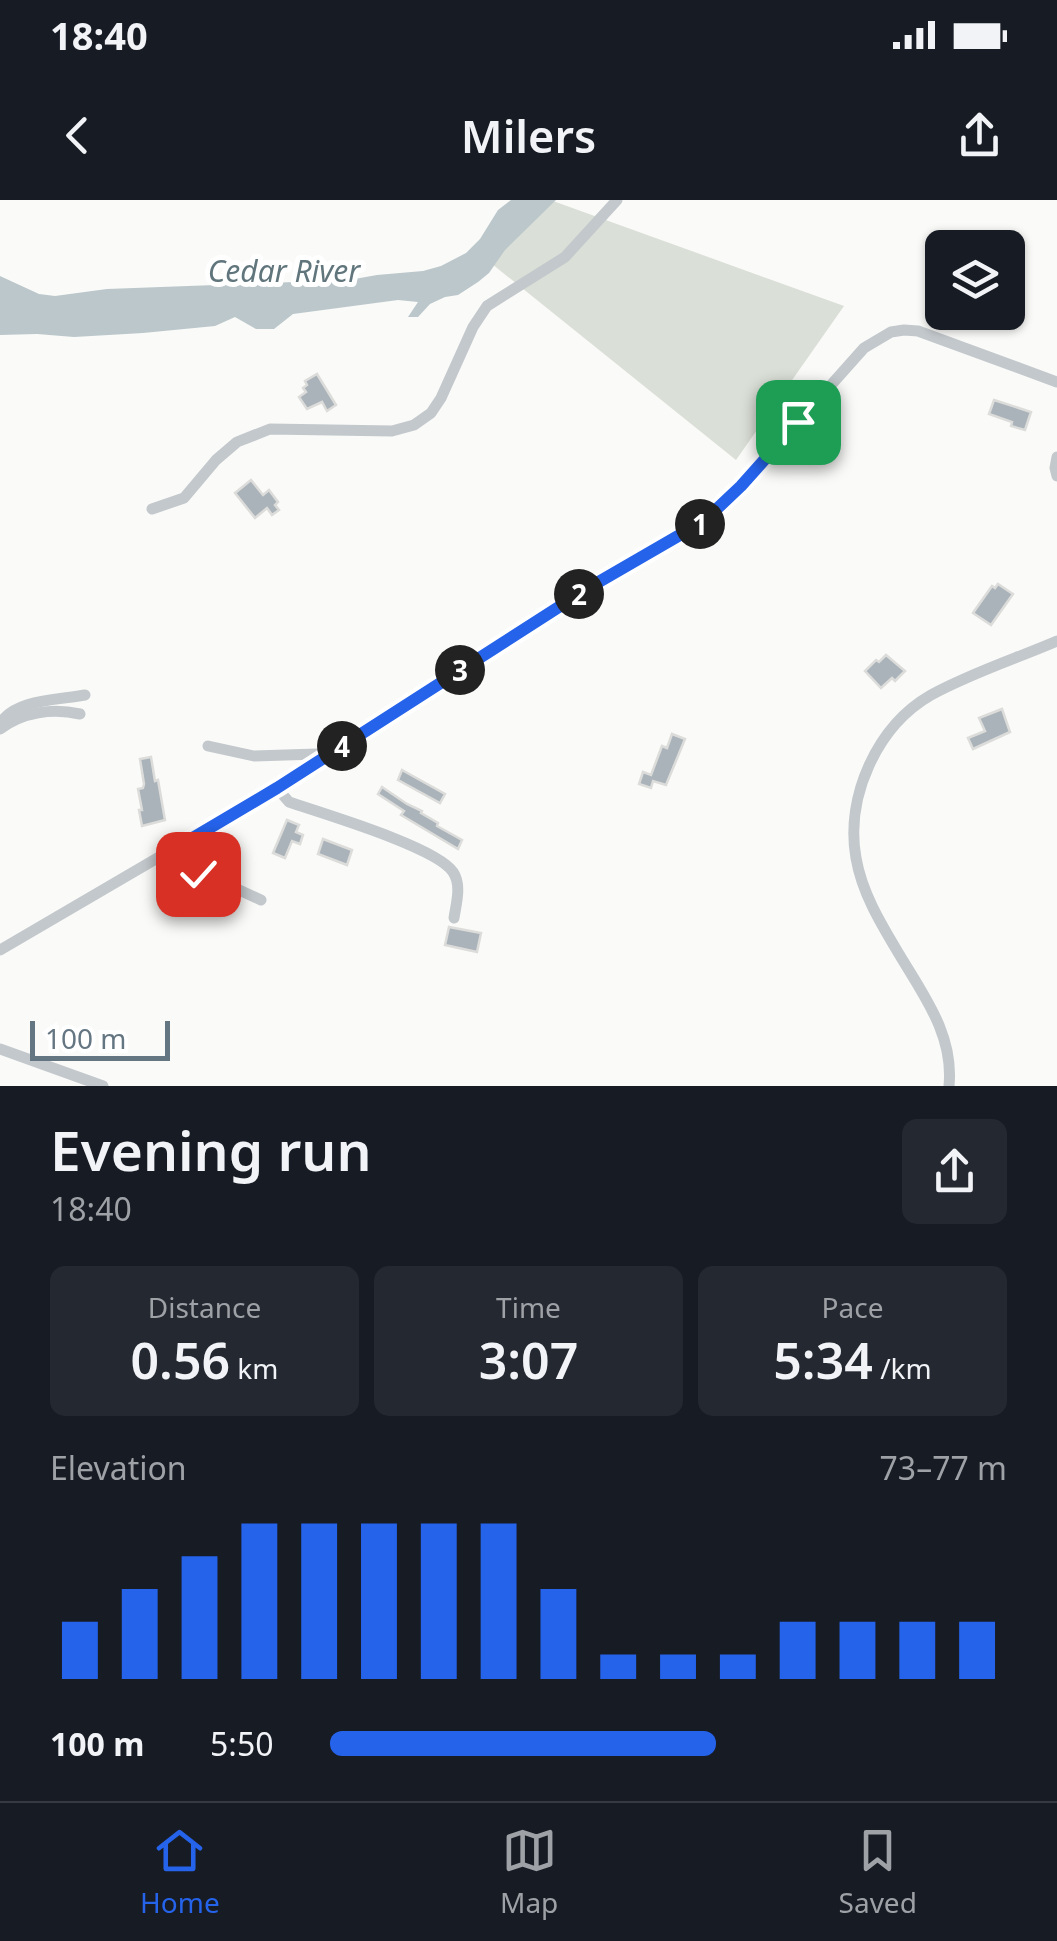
<!DOCTYPE html>
<meta charset="utf-8">
<style>
body{margin:0;font-family:"Noto Sans",sans-serif;background:#242831;color:#f1f3f6;height:100vh;display:flex;flex-direction:column;font-size:38px;white-space:nowrap}
*{box-sizing:border-box;margin:0}
p{font-size:32px;color:#9ea1a6}
.icon{flex:none;width:55px;height:55px;fill:none;stroke:currentColor;stroke-width:2;stroke-linecap:round;stroke-linejoin:round}
.map{position:relative;height:886px;overflow:hidden}
.drawer{display:flex;flex-direction:column;background:#171b24;flex:1}
.drawer>*{flex:none}
.buttons{position:absolute;left:925px;top:30px;display:grid;gap:20px}
.buttons a{display:grid;place-items:center;width:100px;height:100px;border-radius:15px;background:#171b24;box-shadow:0 2px 8px #0004;font-size:50px}
.scale{position:absolute;left:30px;bottom:25px;width:140px;box-sizing:border-box;padding-left:10px;border:5px solid #657683;border-top:0;font-size:28px;line-height:35px;white-space:nowrap;color:#657683;-webkit-text-stroke:8px #fff;paint-order:stroke}
.pin{position:absolute;display:grid;place-items:center;width:85px;height:85px;color:#fff;margin:-42px;border-radius:20px;box-shadow:0 5px 15px #0006}
.km{position:absolute;width:50px;height:50px;margin:-25px;border-radius:50%;background:#222;color:#fff;font-size:28px;line-height:50px;text-align:center}
.round{display:grid;place-items:center;flex:none;width:105px;height:105px;border-radius:15px;background:#242831}
.headline{display:flex;align-items:center;justify-content:space-between;height:170px;padding:0 50px}
h1{font-size:55px;font-weight:600;line-height:75px}
.stats{display:grid;grid-template-columns:repeat(3,1fr);gap:15px;height:170px;padding:10px 50px}
.stats div{display:grid;align-content:center;border-radius:15px;background:#242831;text-align:center}
.stats b{font-size:50px;font-weight:600}
.stats small{font-size:28px;font-weight:400}
.stats p{font-size:28px}
.chart{height:280px;padding:20px 50px}
.chart p{display:flex;justify-content:space-between}
.chart svg{width:100%;height:180px;margin-top:10px;stroke:#2563eb;stroke-width:6}
ul{padding:0 50px;list-style:none;font-size:32px}
li{display:grid;grid-template-columns:160px 120px 1fr;align-items:center;height:75px}
li i{height:25px;border-radius:12px;background:#2563eb}
.status{display:flex;justify-content:space-between;align-items:center;height:70px;padding:0 50px;background:#171b24;direction:ltr}
.status svg{height:28px;fill:currentColor}
header{display:flex;justify-content:space-between;align-items:center;height:130px;padding:0 50px;background:#171b24;font-size:45px;font-weight:600}
.tab-bar{display:flex;justify-content:space-around;align-items:center;height:140px;border-top:2px solid #363941;background:#171b24;font-size:28px;color:#9ea1a6}
.tab-bar a{display:grid;justify-items:center;gap:5px}
.tab-bar .active{color:#2563eb}
.map>svg:first-child{display:block}
</style>
<div class="status"><b>18:40</b><svg viewBox="0 0 49 12"><path d="M0 12V9h3v3zM5 12V6h3v6zM10 12V3h3v9zM15 12V0h3v12zM26 1h20v11H26zM47 4h2v5h-2z"/></svg></div>
<header><svg class="icon" aria-label="back" viewBox="0 0 24 24"><path d="M15 5l-7 7 7 7"/></svg>Milers<svg class="icon" aria-label="share" viewBox="0 0 24 24"><path d="M12 15V3M7 8l5-5 5 5M5 13v7h14v-7"/></svg></header>
<div class="map">
<svg width="1057" height="886" viewBox="0 0 1057 886">
<rect width="100%" height="100%" fill="#fafaf8"/>
<path fill="#dadfd7" d="M553 1 844 106 736 260 492 64 503 50Z"/>
<path fill="#bbc7cb" d="M511 0H556L505 50 489 73 478 82 458 95 445 97 430 104 418 117H408L418 102 398 100 293 114 274 129H256L235 117 215 126 143 133 74 137 37 134 0 135V76L39 94 55 96 107 89 349 80 377 75 423 71 441 66 466 53 480 39 498 10Z"/>
<g fill="#aab3b9" stroke="#dcdcda" stroke-width="2.5">
<path d="M317 174 336 205 327 211 322 202 307 209 299 197 306 192 303 188 307 185 305 181Z"/>
<path d="M994 200 1031 212 1025 230 1011 226 1012 222 989 214Z"/>
<path d="M251 280 263 295 269 290 278 302 275 305 279 310 272 315 267 308 255 318 235 293Z"/>
<path d="M998 384 1013 394 991 425 973 413 992 386 995 388Z"/>
<path d="M886 455 905 471 895 481 892 478 881 488 865 471 876 460 879 462Z"/>
<path d="M1002 509 1010 532 973 549 968 538 985 531 979 518Z"/>
<path d="M672 534 685 539 666 585 653 581 651 588 639 584 643 572 651 575 662 546 667 548Z"/>
<path d="M151 557 155 581 158 580 165 620 142 626 139 610H142L138 589 143 588 144 584 140 559Z"/>
<path d="M402 570 445 594 440 603 398 580Z"/>
<path d="M382 587 407 604 422 611 421 613 438 623 437 626 462 640 458 649 401 615 404 611 378 594Z"/>
<path d="M287 620 299 625 296 632 303 635 300 644 292 641 285 658 273 653Z"/>
<path d="M323 639 352 650 347 665 318 654Z"/>
<path d="M449 727 481 733 477 752 445 745Z"/>
</g>
<g fill="none" stroke-linecap="round" stroke-linejoin="round">
<g stroke="#c3c8cc" stroke-width="11">
<path d="M1057 257 1055 268 1057 276"/>
<path d="M152 309 184 298 216 260 237 242 270 229 392 231 414 225 431 213 441 198 473 127 487 106 565 57 617 0"/>
<path d="M0 524C14 499 58 500 85 495"/>
<path d="M0 529C23 512 52 508 80 514"/>
<path d="M208 546 254 556 317 554 326 556"/>
<path d="M277 588 289 602C321 613 437 647 453 672 462 685 456 704 454 718"/>
<path d="M186 642 191 668 198 674 213 678 261 700"/>
<path d="M0 750 277 588 590 387 689 331 705 321 741 286 864 148 891 132 904 130 918 131 1057 182"/>
<path d="M0 849 103 886"/>
<path d="M949 886C954 835 924 796 899 754 881 724 862 693 856 658 845 597 877 526 931 495 971 473 1015 459 1057 441"/>
</g>
</g>
<g fill="none" stroke-linecap="round" stroke-linejoin="round">
<g stroke="#fff" stroke-width="20">
<path id="route" d="M198 674 191 668 186 642 277 588 590 387 704 321 741 286 798 222"/>
</g>
<use href="#route" stroke="#2563eb" stroke-width="12"/>
</g>
<g text-anchor="middle" stroke-width="10" stroke-linejoin="round" paint-order="stroke">
<g font-size="30" font-style="italic" fill="#60757c" stroke="#fff">
<text x="284" y="82">Cedar River</text>
</g>
</g>
</svg>
<div class="buttons">
<a><svg class="icon" aria-label="layers" viewBox="0 0 24 24"><path d="M12 4l9 5-9 5-9-5zM3 14l9 5 9-5"/></svg></a>
</div>
<div class="scale">100 m</div>
<div class="pin" style="left:798px;top:222px;background:#1e9e55"><svg class="icon" aria-label="arrive" viewBox="0 0 24 24"><path d="M6 21V4h12l-3 4 3 4H6"/></svg></div>
<div class="pin" style="left:198px;top:674px;background:#d93025"><svg class="icon" aria-label="check" viewBox="0 0 24 24"><path d="M5 12l5 5 9-10"/></svg></div>
<b class="km" style="left:700px;top:324px">1</b>
<b class="km" style="left:579px;top:394px">2</b>
<b class="km" style="left:460px;top:470px">3</b>
<b class="km" style="left:342px;top:546px">4</b>
</div>
<section class="drawer">
<div class="headline"><div><h1>Evening run</h1><p>18:40</p></div><a class="round"><svg class="icon" aria-label="share" viewBox="0 0 24 24"><path d="M12 15V3M7 8l5-5 5 5M5 13v7h14v-7"/></svg></a></div>
<div class="stats">
<div><p>Distance</p><b>0.56<small> km</small></b></div>
<div><p>Time</p><b>3:07</b></div>
<div><p>Pace</p><b>5:34<small> /km</small></b></div>
</div>
<div class="chart"><p><span>Elevation</span>73–77 m</p>
<svg viewBox="0 0 160 44" preserveAspectRatio="none"><path d="M5 44V30M15 44V22M25 44V14M35 44V6M45 44V6M55 44V6M65 44V6M75 44V6M85 44V22M95 44V38M105 44V38M115 44V38M125 44V30M135 44V30M145 44V30M155 44V30"/></svg>
</div>
<ul>
<li><b>100 m</b>5:50<i style="width:57%"></i></li>
</ul>
</section>
<nav class="tab-bar">
<a class="active"><svg class="icon" aria-label="home" viewBox="0 0 24 24"><path d="M3 11l9-7 9 7M6 9v11h12V9"/></svg>Home</a>
<a><svg class="icon" aria-label="map" viewBox="0 0 24 24"><path d="M3 6l6-2 6 2 6-2v14l-6 2-6-2-6 2zM9 4v14M15 6v14"/></svg>Map</a>
<a><svg class="icon" aria-label="saved" viewBox="0 0 24 24"><path d="M7 4h10v16l-5-4-5 4z"/></svg>Saved</a>
</nav>
